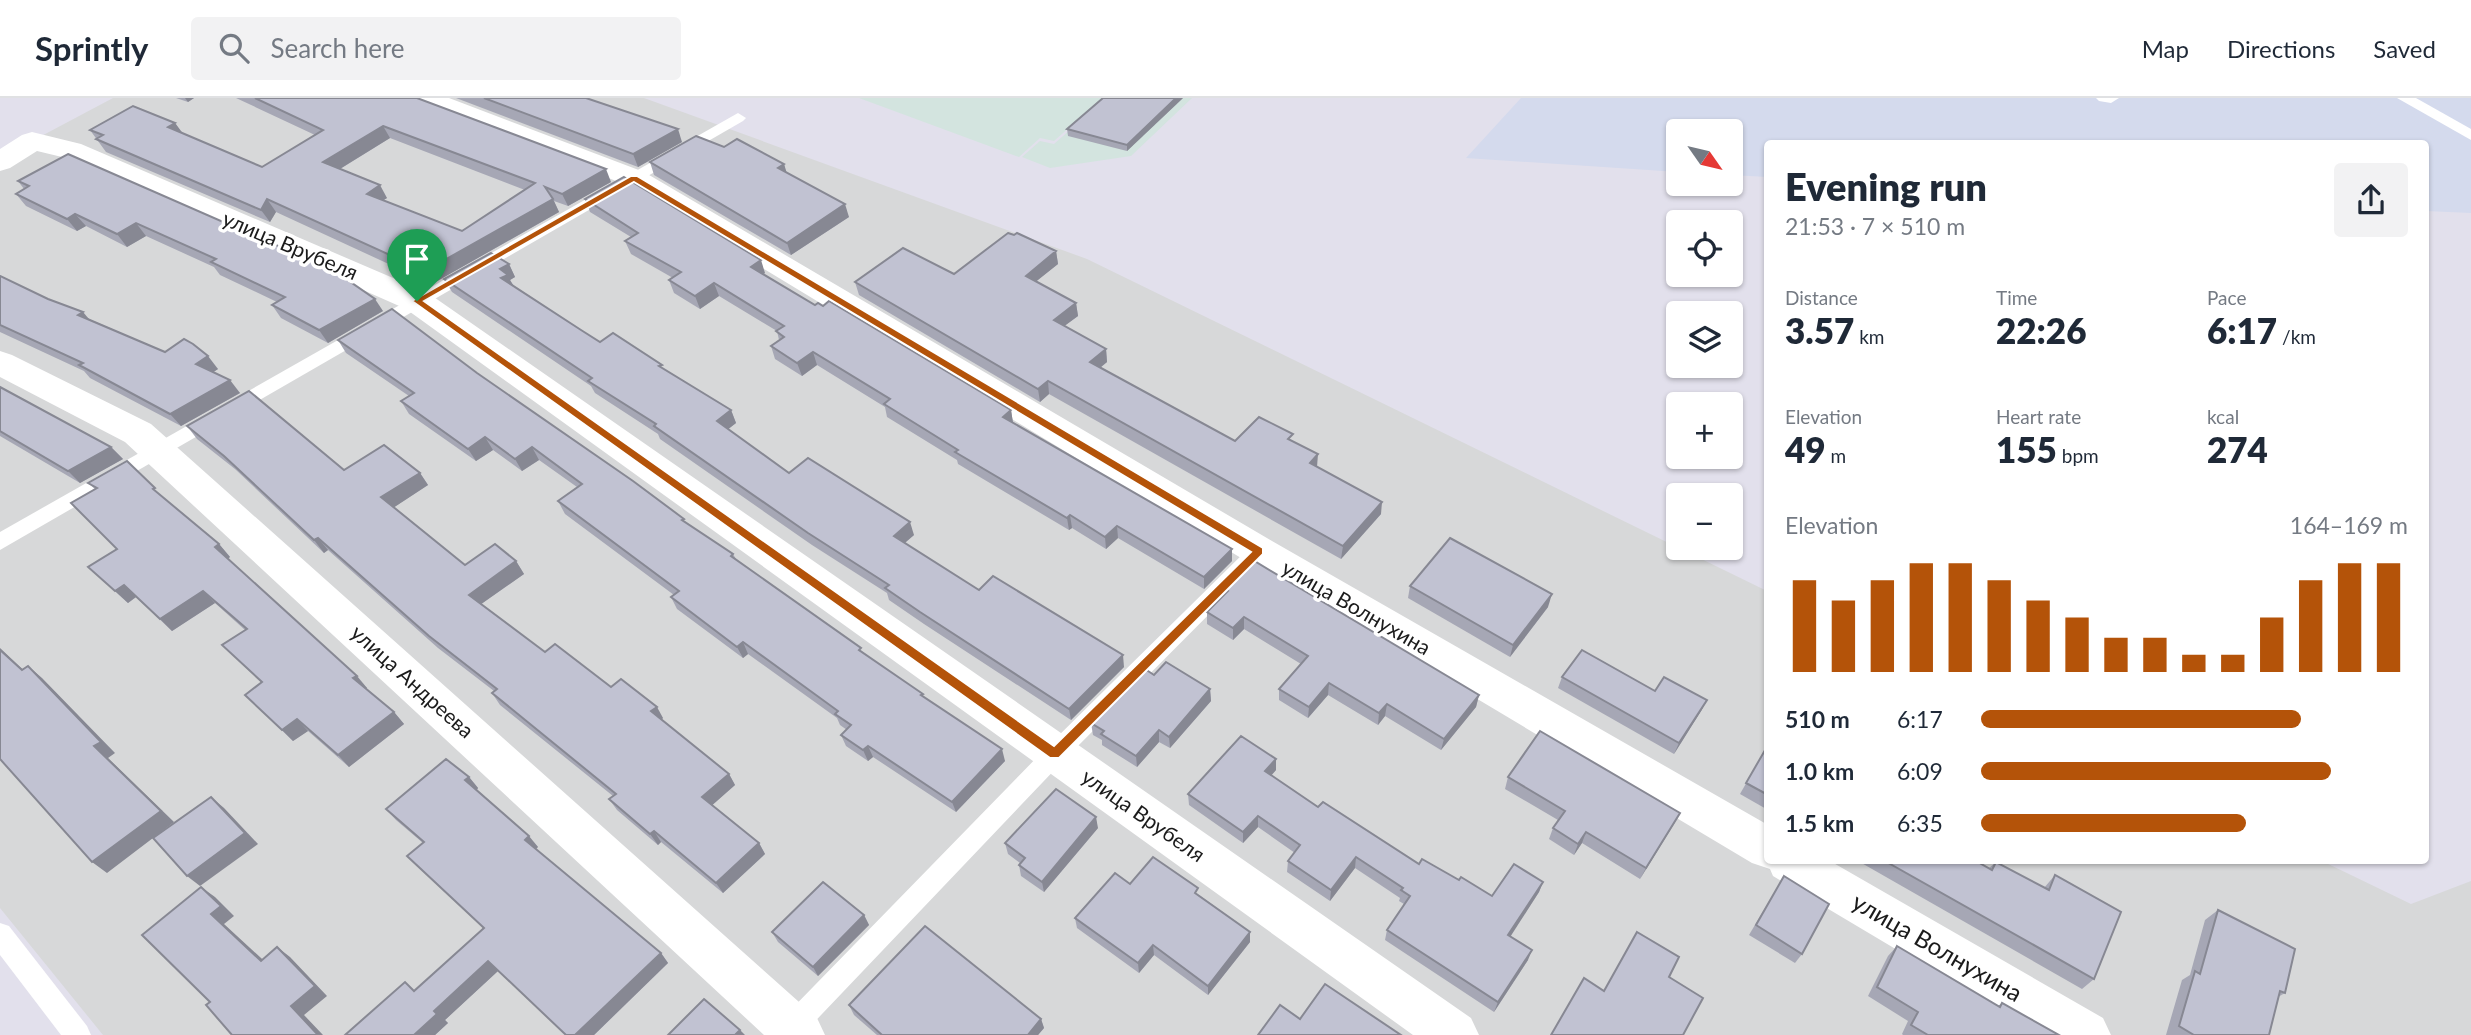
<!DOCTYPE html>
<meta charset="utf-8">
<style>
body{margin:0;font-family:Lato,sans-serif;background:#f2f2f3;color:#1f2937;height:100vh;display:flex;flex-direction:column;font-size:26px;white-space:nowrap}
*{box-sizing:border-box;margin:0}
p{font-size:23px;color:#747a83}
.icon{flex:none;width:38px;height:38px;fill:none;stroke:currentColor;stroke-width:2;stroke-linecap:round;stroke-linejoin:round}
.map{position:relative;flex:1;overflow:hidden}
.panel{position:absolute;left:1764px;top:42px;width:665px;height:724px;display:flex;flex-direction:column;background:#fff;border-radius:7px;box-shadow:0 2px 5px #0004}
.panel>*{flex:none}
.needle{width:46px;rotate:124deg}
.controls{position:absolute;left:1666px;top:21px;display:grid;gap:14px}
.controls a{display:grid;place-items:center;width:77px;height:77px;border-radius:7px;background:#fff;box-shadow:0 2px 5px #0004;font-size:35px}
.pin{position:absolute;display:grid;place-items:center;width:60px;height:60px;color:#fff;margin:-72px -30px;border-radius:50% 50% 50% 0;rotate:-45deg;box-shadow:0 0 7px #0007}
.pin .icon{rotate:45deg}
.round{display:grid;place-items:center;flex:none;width:74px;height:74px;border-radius:7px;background:#f2f2f3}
.summary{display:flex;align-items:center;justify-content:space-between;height:119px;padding:0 21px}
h1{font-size:38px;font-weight:800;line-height:52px}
.stats{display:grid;grid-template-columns:repeat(3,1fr);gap:10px;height:119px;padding:7px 21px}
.stats div{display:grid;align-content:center}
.stats b{font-size:35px;font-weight:800}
.stats small{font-size:19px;font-weight:400}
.stats p{font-size:19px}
.chart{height:196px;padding:14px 21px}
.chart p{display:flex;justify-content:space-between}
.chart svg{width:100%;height:126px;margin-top:7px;stroke:#b45309;stroke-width:6}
ul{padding:0 21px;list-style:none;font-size:23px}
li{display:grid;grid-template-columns:112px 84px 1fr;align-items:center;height:52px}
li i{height:18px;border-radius:9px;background:#b45309}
header{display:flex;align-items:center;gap:42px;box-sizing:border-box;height:98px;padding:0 35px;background:#fff;border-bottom:2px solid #e0e1e3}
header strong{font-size:33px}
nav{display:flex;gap:38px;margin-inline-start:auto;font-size:24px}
.search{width:490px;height:63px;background:#f2f2f3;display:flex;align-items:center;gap:18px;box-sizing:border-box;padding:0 24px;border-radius:7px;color:#747a83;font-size:26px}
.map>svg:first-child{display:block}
</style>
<header>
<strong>Sprintly</strong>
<div class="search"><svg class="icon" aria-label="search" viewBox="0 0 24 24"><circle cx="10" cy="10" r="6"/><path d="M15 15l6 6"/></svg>Search here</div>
<nav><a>Map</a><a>Directions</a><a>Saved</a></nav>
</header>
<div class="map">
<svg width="2471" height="937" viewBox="0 0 2471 937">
<rect width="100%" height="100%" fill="#e2e0ec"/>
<path fill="#d7d8d9" d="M113 0H644L1087 161 1767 493 1768 763H2322L2411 806 2471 783V937H103L0 810V67L32 43Z"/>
<g fill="#d3e4df">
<path d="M859 0H1103L1054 43 1040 40 1019 59Z"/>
<path d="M1106 0H1192L1131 58 1050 70 1022 59 1040 43 1054 46Z"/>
</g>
<path fill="#d4daed" d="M1521 0H2471V115L2426 113V46H1768L1767 79 1731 77V33H1678V74L1466 60Z"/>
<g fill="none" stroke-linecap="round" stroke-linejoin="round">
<g fill="#fff" fill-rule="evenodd">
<path d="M2096 0H2119L2111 5 2099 3Z"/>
<path d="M2397 0H2416L2471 31V42Z"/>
<path d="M738 15 746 20 743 23 0 452V434Z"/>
<path d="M1259 445 1266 447 1269 453 1266 459 1063 663 802 937H771L775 928 1047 649 1252 447Z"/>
<path d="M0 825 9 828 87 928 91 937H61L0 857Z"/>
</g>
<g fill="#fff" fill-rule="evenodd">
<path d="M410 0H449L644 74 1272 443 1768 727V763H1830L2103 920 2111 937H2040L1773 778 1770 771 1752 765 1246 463 624 86 414 6Z"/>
<path d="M32 34 81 46 428 195 1471 920 1479 937H1413L406 211 62 59 37 53 10 70 0 73V51L22 37Z"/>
<path d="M0 253 12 257 151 326 817 920 825 937H764L125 344 0 279Z"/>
</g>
</g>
<g fill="#a6a7b5" fill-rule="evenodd">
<path d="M176 0H194L188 4Z"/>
<path d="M236 0H417L611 84 568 108 554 103 559 114 432 186 276 114 270 124 106 54 90 32 175 25 182 35 262 69 315 37ZM390 40 525 92 462 133 383 102 387 100 340 71Z"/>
<path d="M456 0H586L682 44 638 69Z"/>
<path d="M1183 0 1127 53 1068 38 1067 31Z"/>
<path d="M724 49 784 66 786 75 849 119 791 157 654 77 650 64Z"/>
<path d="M18 83 383 213 328 245 281 220 272 207 277 204 220 177 214 169 146 138 127 149 86 128 77 133 26 108 16 96 24 91Z"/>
<path d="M585 101 765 175 763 176 815 207 1011 312 1013 325 1232 451V463L1204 491 1118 440 1106 451 1072 430 1069 432 958 366 957 362 887 319 885 309 817 267 802 278 775 261 771 248 779 242 777 233 719 198 700 211 674 195 669 182 673 180 631 156 625 143 631 139 590 114Z"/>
<path d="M1056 153 1058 166 1036 183 1076 205 1078 218 1064 228 1106 251 1107 264 1100 270 1235 343H1293L1317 369 1381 416 1341 461 1049 296 1040 304 859 197 855 184 954 176Z"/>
<path d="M509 166 515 179 510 182 514 188 581 232 600 244 664 272 731 312 736 325 728 331 789 375 914 437 904 445 979 492 1124 569 1071 622 924 526 889 502 887 495 812 447 660 341 658 336 595 295 591 288 452 194 444 181Z"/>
<path d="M0 178 89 221 165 254 218 271 213 274 240 295 181 328 90 280 84 273 0 234Z"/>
<path d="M338 242 477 275 687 425 733 456 736 461 924 599 1005 663 956 714 873 659 868 663 846 648 841 637 847 632 840 627 837 620 748 556 743 560 677 511 671 499 674 497 565 416 558 403 577 389 539 362 522 373 493 352 476 363 409 316 401 303 409 298 346 255Z"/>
<path d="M0 289 111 349 123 361 80 385 0 338Z"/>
<path d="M187 328 344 372 420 375 428 387 394 409 465 467 516 463 524 476 481 506 545 554 611 589 663 620 661 622 729 676 735 687 712 707 759 745 765 756 723 795 661 744 658 747 617 712 609 701 613 698 500 607 492 595 494 593 438 550 328 452 324 455 235 371 197 341Z"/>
<path d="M88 385 166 402 219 446 230 459 227 461 367 590 366 591 394 614 404 626 349 669 308 633 293 643 245 597 262 585 222 547 245 532 215 505 172 533 136 499 128 505 88 469 117 451 95 391Z"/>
<path d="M1410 488 1548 509 1510 559 1408 500Z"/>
<path d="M1225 491 1479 597 1476 609 1441 652 1385 618 1378 627 1328 597 1308 620 1279 602V591L1301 566 1244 531 1233 542 1207 526V514L1225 496Z"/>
<path d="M1154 577 1210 591 1211 603 1170 650 1159 644 1137 669 1102 647V642L1093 637 1091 625Z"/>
<path d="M1562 579 1655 593 1707 602 1701 613 1674 656 1558 590Z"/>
<path d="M1768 647V712L1740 696Z"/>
<path d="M1276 661V672L1271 677 1318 709 1419 766 1459 782 1492 798 1543 784 1539 794 1510 838 1528 862 1494 914 1385 842 1387 832 1404 806 1399 803 1400 800 1355 770 1330 803 1287 774 1288 763 1295 755 1258 729 1243 745 1189 707 1188 696Z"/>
<path d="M469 679 478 690 477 692 538 749 535 751 661 855 668 865 594 937H566L498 873 445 922 448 925 435 937H345L415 893 483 830 423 745 396 722 386 711Z"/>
<path d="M1508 679 1680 715 1640 781 1582 745 1574 757 1549 741 1553 730 1558 722 1505 691Z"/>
<path d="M1098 730 1044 794 1021 778 1019 767 1020 765 1008 756 1005 745Z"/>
<path d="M1858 763H1976L1989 770 1996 764 2044 790 2055 777 2094 881 2082 891Z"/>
<path d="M1784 778 1802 856 1795 865 1749 837Z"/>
<path d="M1130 786 1199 797 1250 834V844L1208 897 1154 857 1139 875 1077 830 1075 820Z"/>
<path d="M2218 812 2285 895 2278 899 2269 937H2166L2182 882 2190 877 2205 822Z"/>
<path d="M864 817 869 827 818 878 778 844 772 834Z"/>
<path d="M1897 848 1998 908 2002 905 2059 937H1903L1902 936 1908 923 1868 898 1888 858Z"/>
<path d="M849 907 1041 921 1044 930 1038 937H877L854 917Z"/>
</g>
<g fill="#878893">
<path d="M185 0H194L188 4Z"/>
<path d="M1176 0H1183L1127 53V47Z"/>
<path d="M175 25 184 37 168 29Z"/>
<path d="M383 28 390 40 330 77 323 64Z"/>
<path d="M678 31 682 44 638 69 633 56Z"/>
<path d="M784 66 788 79 778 70Z"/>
<path d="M606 71 611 84 568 108 562 96Z"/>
<path d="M380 87 387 100 374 108 367 96Z"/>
<path d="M267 101 276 114 270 124 261 112Z"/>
<path d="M553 101 559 114 432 186 425 173Z"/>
<path d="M845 106 849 119 791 157 787 145Z"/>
<path d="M75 116 86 128 77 133 67 121Z"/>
<path d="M136 125 146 138 127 149 117 136Z"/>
<path d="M1056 153 1058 166 1028 190 1026 178Z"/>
<path d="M761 162 765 175 755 181 751 169Z"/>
<path d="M509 166 515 179 510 182 514 189 501 180 500 171Z"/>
<path d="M714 185 719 198 700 211 695 198Z"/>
<path d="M375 201 383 213 328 245 319 232Z"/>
<path d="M1076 205 1078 218 1055 235 1054 222Z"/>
<path d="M83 214 94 227 78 217Z"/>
<path d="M1106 251 1107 264 1091 277 1090 264Z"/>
<path d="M813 254 817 267 802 278 797 265Z"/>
<path d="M208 258 218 271 206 279 196 266Z"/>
<path d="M230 282 240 295 181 328 170 316Z"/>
<path d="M1048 283 1049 296 1040 304 1038 291Z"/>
<path d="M731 312 736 325 722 336 717 323Z"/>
<path d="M1011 312 1013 325 1003 319Z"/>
<path d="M485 339 493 352 476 363 468 351Z"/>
<path d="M111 349 123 361 80 385 68 373Z"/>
<path d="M532 349 539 362 522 373 515 361Z"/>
<path d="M1318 356 1317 369 1310 365Z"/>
<path d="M420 375 428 387 390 412 381 399Z"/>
<path d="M1382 404 1381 416 1341 461 1343 448Z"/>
<path d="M1070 417 1072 430 1069 432 1067 420Z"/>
<path d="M910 424 914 437 898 451 894 438Z"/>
<path d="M1117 428 1118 440 1106 451 1105 439Z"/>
<path d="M318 440 328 452 324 455 314 442Z"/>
<path d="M219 446 230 459 226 462 215 449Z"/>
<path d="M1232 451V463L1204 491V479Z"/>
<path d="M516 463 524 476 477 509 469 497Z"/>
<path d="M124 487 136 499 128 505 115 493Z"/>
<path d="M203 493 215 505 172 533 160 521Z"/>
<path d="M1552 496 1548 509 1510 559 1513 547Z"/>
<path d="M1244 519V531L1233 542V530Z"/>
<path d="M743 544 748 556 743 560 737 549Z"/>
<path d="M0 550 36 584 22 572 0 552Z"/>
<path d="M1123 557 1124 569 1071 622 1069 611Z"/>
<path d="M28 568 42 580 115 655 108 660 174 724 107 775 92 764 94 648Z"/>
<path d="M357 578 367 590 364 592 353 580Z"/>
<path d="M1329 585 1328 597 1308 620 1309 609Z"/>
<path d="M1210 591 1211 603 1170 650 1169 639Z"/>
<path d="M1479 597 1476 609 1441 652 1444 641Z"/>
<path d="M1707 602 1701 613 1674 656 1679 645Z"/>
<path d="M1387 606 1385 618 1378 627 1379 615Z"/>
<path d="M657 609 663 620 658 625 651 613Z"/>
<path d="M394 614 404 626 349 669 338 657Z"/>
<path d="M297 621 308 633 293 643 282 632Z"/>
<path d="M1159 632V644L1137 669 1136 658Z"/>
<path d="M868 648 873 659 868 663 863 652Z"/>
<path d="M1002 651 1005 663 956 714 952 704Z"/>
<path d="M1276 661V672L1265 685V673Z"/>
<path d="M729 676 735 687 709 710 702 699Z"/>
<path d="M469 679 478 690 475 694 465 682Z"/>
<path d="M211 699 224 710 258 746 200 788 187 778Z"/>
<path d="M1680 715 1674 726 1640 781 1646 770Z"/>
<path d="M1258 718V729L1243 745V734Z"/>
<path d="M1096 719 1098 730 1044 794 1042 784Z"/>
<path d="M654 733 661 744 658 747 650 736Z"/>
<path d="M1586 734 1582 745 1574 757 1578 746Z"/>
<path d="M529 738 538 749 534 753 525 742Z"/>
<path d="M759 745 765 756 723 795 716 785Z"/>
<path d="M1356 759 1355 770 1330 803 1331 792Z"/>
<path d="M1543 784 1539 794 1505 847 1508 837Z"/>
<path d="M201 789 215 799 234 818 224 826 274 872 261 863 211 816Z"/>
<path d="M864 817 869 827 818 878 813 869Z"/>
<path d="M1250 834V844L1208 897V888Z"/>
<path d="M1153 847 1154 857 1139 875 1138 865Z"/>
<path d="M277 849 290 859 327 898 304 917 323 937H318L291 908Z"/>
<path d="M1532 852 1528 862 1494 914 1498 904Z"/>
<path d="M661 855 668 865 594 937H575Z"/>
<path d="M488 863 498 873 445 922 448 925 435 937H414L434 913Z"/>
<path d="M1041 921 1044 930 1038 937H1028Z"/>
<path d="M740 932 745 937H735Z"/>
</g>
<g fill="#c1c2d2" stroke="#878893" stroke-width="2" fill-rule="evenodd">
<path d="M255 0H417L606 71 562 96 545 89 553 101 425 173 267 101 261 112 96 41 103 37 90 32 133 8 175 25 168 29 262 69 323 32ZM383 28 535 85 462 133 367 96 380 87 323 64Z"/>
<path d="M484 0H586L678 31 633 56Z"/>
<path d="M1103 0H1176L1127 47 1067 31Z"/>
<path d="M696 38 724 49 737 41 784 66 778 70 845 106 787 145 650 64Z"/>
<path d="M68 56 333 172 375 201 319 232 272 207 285 199 211 164 216 161 136 125 117 136 75 116 67 121 16 96 29 88 18 83Z"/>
<path d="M624 79 761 162 751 169 815 207 818 205 823 208 829 203 1011 312 1003 319 1232 451 1204 479 1117 428 1105 439 1070 417 1067 420 955 354 958 352 884 306 890 301 813 254 797 265 771 248 784 239 776 233 784 228 714 185 695 198 669 182 681 174 625 143 638 135 585 101Z"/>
<path d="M1008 135 1014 137 1017 135 1056 153 1026 178 1076 205 1054 222 1106 251 1090 264 1235 343 1259 319 1293 336 1288 341 1318 356 1310 365 1382 404 1343 448 1048 283 1038 291 855 184 903 150 954 176Z"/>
<path d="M491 155 509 166 500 171 508 177 501 180 581 232 600 244 613 235 662 267 659 268 731 312 717 323 789 375 808 360 910 424 894 438 979 492 993 478 1123 557 1069 611 920 514 885 490 889 487 808 435 654 328 656 326 588 283 592 280 444 181Z"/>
<path d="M0 178 48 201 83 214 78 217 165 254 184 241 193 246 208 258 196 266 230 282 170 316 79 267 83 265 0 227Z"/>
<path d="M392 211 477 275 633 383 684 421 682 422 733 456 731 458 861 550 859 552 923 596 921 597 1002 651 952 704 868 648 863 652 841 637 851 627 835 616 838 613 743 544 737 549 671 499 679 493 558 403 582 386 532 349 515 361 485 339 468 351 401 303 414 295 338 242Z"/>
<path d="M0 289 111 349 68 373 0 333Z"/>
<path d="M249 293 344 372 384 347 420 375 381 399 465 467 495 446 516 463 469 497 545 554 555 546 611 589 621 581 657 609 651 613 729 676 702 699 759 745 716 785 654 733 650 736 609 701 616 696 492 595 497 591 429 538 318 440 314 442 224 358 187 328Z"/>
<path d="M127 363 155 390 153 391 219 446 215 449 357 578 353 580 394 614 338 657 297 621 282 632 245 597 262 584 222 547 247 531 203 493 160 521 124 487 115 493 88 469 117 451 71 405 97 390 88 385Z"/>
<path d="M1450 440 1552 496 1513 547 1410 488Z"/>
<path d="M1253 463 1256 464 1479 597 1444 641 1387 606 1379 615 1329 585 1309 609 1279 591 1308 558 1244 519 1233 530 1207 514 1228 493 1225 491Z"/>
<path d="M0 552 22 572 28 568 101 644 94 648 161 713 92 764 0 661Z"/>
<path d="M1582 552 1655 593 1664 579 1707 602 1679 645 1562 579Z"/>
<path d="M1166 564 1210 591 1169 639 1159 632 1136 658 1101 636 1104 633 1091 625 1145 571 1154 577Z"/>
<path d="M1540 633 1680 715 1646 770 1586 734 1578 746 1553 730 1565 713 1508 679Z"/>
<path d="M1241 638 1276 661 1265 673 1318 709 1323 704 1419 766 1422 761 1459 782 1461 779 1492 798 1514 766 1543 784 1508 837 1532 852 1498 904 1387 832 1410 798 1401 792 1403 790 1356 759 1331 792 1288 763 1300 747 1258 718 1243 734 1188 696Z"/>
<path d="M1768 647V697L1746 685Z"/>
<path d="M446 661 469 679 465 682 529 738 525 742 661 855 575 937H566L488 863 434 913 437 916 414 937H345L405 884 414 893 484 830 407 758 424 744 386 711Z"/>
<path d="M1056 691 1096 719 1042 784 1019 767 1025 760 1005 745Z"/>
<path d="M211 699 245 735 187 778 153 740Z"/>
<path d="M1153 759 1198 790 1195 795 1250 834 1208 888 1153 847 1138 865 1075 820 1115 775 1130 786Z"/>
<path d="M1885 763H1976L1992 772 1996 764 2049 792 2055 777 2121 814 2094 881Z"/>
<path d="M1784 778 1829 806 1802 856 1756 827Z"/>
<path d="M823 784 864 817 813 869 772 834Z"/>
<path d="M201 789 221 808 211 816 261 863 277 849 315 888 291 908 318 937H232L206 907 210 904 142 837Z"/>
<path d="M2218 812 2295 851 2285 895 2280 893 2269 937H2194L2179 928 2195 873 2200 876Z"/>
<path d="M925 828 1041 921 1028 937H882L849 907Z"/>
<path d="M1637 834 1679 859 1669 879 1703 900 1683 937H1551L1584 880 1604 893Z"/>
<path d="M1897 848 2000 909 2002 905 2059 937H1928L1911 927 1918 914 1877 889Z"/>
<path d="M1325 886 1401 937H1258L1280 907 1300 921Z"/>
<path d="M704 901 740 932 735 937H668Z"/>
</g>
<path fill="#b45309" stroke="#fff" stroke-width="2" fill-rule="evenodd" d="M631 78H637L1263 450V456L1059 660H1050L412 203ZM634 84 1251 454 1054 648 424 203Z"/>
<g text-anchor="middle" stroke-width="7" stroke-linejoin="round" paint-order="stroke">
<g font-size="21" fill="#1b1b1b" stroke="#fff">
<text transform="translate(290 148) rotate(23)" y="7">улица Врубеля</text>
<text transform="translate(1356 510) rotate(30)" y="7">улица Волнухина</text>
<text transform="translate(412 584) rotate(42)" y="7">улица Андреева</text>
<text transform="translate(1143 718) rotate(35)" y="7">улица Врубеля</text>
</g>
<g font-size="24" fill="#1b1b1b" stroke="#fff">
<text transform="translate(1937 850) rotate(30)" y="8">улица Волнухина</text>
</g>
</g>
</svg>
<div class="controls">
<a><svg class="needle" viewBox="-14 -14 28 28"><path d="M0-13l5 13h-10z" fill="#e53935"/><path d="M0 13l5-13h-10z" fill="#747a83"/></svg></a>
<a><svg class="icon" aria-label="locate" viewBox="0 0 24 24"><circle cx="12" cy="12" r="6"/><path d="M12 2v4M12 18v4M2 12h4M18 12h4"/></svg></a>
<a><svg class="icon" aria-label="layers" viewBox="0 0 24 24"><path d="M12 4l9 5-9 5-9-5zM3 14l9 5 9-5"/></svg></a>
<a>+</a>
<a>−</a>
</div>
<div class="pin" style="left:417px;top:203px;background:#1e9e55"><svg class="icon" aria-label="arrive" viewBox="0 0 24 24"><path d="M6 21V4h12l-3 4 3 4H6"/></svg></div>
<section class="panel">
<div class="summary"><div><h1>Evening run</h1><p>21:53 · 7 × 510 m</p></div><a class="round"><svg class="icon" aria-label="share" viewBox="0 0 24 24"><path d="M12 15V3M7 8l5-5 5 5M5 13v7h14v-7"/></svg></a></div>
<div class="stats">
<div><p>Distance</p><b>3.57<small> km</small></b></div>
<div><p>Time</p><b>22:26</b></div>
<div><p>Pace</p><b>6:17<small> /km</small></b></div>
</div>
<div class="stats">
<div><p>Elevation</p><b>49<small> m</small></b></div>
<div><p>Heart rate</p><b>155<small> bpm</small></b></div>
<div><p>kcal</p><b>274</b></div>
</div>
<div class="chart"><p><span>Elevation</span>164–169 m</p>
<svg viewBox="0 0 160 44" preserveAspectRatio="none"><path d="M5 44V12M15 44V19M25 44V12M35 44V6M45 44V6M55 44V12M65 44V19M75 44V25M85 44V32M95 44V32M105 44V38M115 44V38M125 44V25M135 44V12M145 44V6M155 44V6"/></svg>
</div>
<ul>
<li><b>510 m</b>6:17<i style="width:75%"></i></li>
<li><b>1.0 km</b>6:09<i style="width:82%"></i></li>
<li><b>1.5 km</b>6:35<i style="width:62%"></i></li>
</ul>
</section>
</div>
